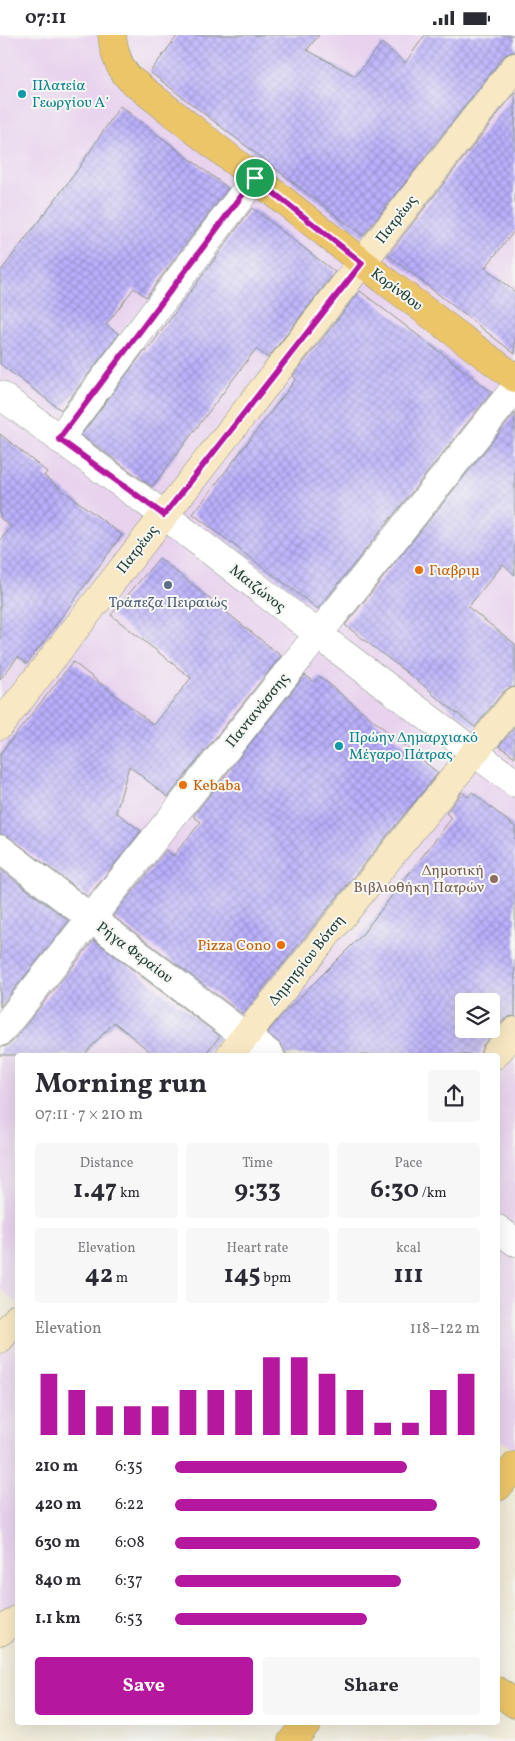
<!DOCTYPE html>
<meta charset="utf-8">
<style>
body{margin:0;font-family:Vollkorn,serif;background:#f7f7f7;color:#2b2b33;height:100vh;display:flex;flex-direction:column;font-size:19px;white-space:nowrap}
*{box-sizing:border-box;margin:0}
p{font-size:16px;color:#7c7c81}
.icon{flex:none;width:28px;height:28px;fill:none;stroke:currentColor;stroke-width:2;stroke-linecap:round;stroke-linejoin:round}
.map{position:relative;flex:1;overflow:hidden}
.panel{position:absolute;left:15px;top:1018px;width:485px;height:672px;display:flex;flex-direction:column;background:#fff;border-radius:5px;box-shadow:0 5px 20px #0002}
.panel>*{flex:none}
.buttons{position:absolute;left:455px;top:958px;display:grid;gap:10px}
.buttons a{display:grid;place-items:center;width:45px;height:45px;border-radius:5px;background:#fff;box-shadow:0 5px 20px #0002;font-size:25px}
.pin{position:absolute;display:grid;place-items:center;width:42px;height:42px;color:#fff;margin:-21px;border:2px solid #fff;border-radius:50%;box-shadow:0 1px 5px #0007}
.round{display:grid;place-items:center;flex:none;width:52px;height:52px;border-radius:5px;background:#f7f7f7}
.summary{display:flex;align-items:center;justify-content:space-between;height:85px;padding:0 20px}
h1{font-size:28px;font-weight:700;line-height:38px}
.metrics{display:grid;grid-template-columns:repeat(3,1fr);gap:8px;height:85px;padding:5px 20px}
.metrics div{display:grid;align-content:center;border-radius:5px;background:#f7f7f7;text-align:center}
.metrics b{font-size:25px;font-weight:700}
.metrics small{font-size:14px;font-weight:400}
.metrics p{font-size:14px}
.chart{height:140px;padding:10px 20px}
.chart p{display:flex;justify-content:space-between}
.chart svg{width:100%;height:90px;margin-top:5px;stroke:#b5179e;stroke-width:6}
.button{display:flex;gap:10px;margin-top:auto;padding:10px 20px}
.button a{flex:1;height:58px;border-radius:5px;background:#b5179e;color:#fff;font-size:20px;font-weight:700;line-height:58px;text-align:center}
.button a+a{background:#f7f7f7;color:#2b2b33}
ul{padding:0 20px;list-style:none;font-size:16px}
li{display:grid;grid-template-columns:80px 60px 1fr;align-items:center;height:38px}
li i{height:12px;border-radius:6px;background:#b5179e}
.status{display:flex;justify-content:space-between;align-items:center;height:35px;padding:0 25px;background:#fff;direction:ltr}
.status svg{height:14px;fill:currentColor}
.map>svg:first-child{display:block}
</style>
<div class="status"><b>07:11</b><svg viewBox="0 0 49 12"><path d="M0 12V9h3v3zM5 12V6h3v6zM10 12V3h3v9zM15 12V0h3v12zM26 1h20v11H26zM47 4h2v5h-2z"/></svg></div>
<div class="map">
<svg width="515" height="1706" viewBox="0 0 515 1706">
<defs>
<pattern id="building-cross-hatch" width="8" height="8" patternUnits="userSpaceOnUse" patternTransform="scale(1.25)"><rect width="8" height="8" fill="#baaffc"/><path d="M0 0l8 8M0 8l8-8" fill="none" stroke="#9790cd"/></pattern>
</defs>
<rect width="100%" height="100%" fill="#f6f6f2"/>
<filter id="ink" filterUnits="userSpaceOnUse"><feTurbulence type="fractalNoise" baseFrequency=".02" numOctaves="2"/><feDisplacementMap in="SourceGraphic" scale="10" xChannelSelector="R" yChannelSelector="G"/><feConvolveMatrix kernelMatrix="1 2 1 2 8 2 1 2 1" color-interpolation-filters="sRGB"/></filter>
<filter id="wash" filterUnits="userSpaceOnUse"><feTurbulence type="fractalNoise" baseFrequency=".0096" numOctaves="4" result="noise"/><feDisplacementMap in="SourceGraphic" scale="20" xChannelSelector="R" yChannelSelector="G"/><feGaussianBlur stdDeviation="1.12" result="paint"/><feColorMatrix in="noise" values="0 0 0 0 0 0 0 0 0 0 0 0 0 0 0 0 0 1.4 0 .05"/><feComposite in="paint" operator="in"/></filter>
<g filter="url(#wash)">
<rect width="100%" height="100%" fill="#f0e9d5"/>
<g fill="#e8d2ee" fill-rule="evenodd">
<path d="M0 0H515V1416L498 1403V1020H18L17 1267 0 1254ZM464 966H491V994H464Z"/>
<path d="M18 1298V1584L0 1597V1310Z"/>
</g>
<g id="blocks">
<g fill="url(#building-cross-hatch)" fill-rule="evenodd">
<path d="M178 0H319L307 15 355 41 382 8 405 28 425 0H515V17L509 18 503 22 363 201 150 37Z"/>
<path d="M515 57V195L485 233 515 257V319L388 220Z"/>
<path d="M120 71 228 153 146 262 134 253 106 290 119 299 61 375 0 329V237L76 137Z"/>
<path d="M252 173 335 237 268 323 256 314 152 452 81 400 144 316 146 317Z"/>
<path d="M360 256 492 357 318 574 193 479 296 344 293 341Z"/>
<path d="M515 378V540L503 529 468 572 515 609V652L509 653 503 657 475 692 431 658 432 657 345 590Z"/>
<path d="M0 399 47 437 44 441 122 500 27 629 18 622 0 644V506L11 492 0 483Z"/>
<path d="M159 523 281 621 168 762 129 731 116 777 141 796 88 862 9 802 0 799V719L73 627 154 690 191 643 111 580Z"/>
<path d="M305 640 314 647 319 641 438 738 242 979 113 881 166 815 173 821 201 787 193 781Z"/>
<path d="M515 692V722L499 711Z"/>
<path d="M462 757 468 762 472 757 515 792V981L509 982 503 986 483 1010 480 1020H287L280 1008 267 998 282 980 360 902 452 783 446 778ZM464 966H491V994H464Z"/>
<path d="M0 834 69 886 0 972Z"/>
<path d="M94 905 220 1001 204 1020H154L114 987 84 1020H0V1012L6 1011 12 1007Z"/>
</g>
</g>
</g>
<g filter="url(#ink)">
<use href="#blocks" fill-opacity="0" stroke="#889384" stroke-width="1"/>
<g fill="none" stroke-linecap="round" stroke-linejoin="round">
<g stroke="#889384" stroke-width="29">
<g id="street">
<path d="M0 360 164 480 341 617 515 748"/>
<path d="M59 404 255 143"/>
<path d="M0 814 270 1020"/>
<path d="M0 997 515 353"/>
<path d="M498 1194 515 1207"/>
</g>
</g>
<g stroke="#889384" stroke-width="29">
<g id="secondary">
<path d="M0 690 515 32"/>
<path d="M230 1020 515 667"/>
<path d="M495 1020 515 996"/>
<path d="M0 1304 18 1282"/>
<path d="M0 1597 18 1584"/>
</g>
</g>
<g stroke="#889384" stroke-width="29">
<g id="primary">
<path d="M112 0C114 17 118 33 131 45L387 247 515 343"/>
<path d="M498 1452 515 1431"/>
<path d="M498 1656 515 1669"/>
<path d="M292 1706 307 1688"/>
</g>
</g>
<use href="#street" stroke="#fff" stroke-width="28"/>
<use href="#secondary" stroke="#f8e8c3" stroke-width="28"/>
<use href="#primary" stroke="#edc569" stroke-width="28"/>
</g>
</g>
<g fill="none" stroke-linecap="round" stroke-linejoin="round" filter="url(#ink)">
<g stroke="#fff" stroke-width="10">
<path id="route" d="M255 143 362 228 164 480 59 404Z"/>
</g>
<use href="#route" stroke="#b5179e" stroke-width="6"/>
</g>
<g fill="#0f9aa8" stroke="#f6f6f2" stroke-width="2">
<circle cx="22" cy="59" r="5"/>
<circle cx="339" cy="711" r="5"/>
</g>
<g fill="#e8710a" stroke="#f6f6f2" stroke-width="2">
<circle cx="419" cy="535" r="5"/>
<circle cx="183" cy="750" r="5"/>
<circle cx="281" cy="910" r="5"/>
</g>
<circle fill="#5c6f8a" stroke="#f6f6f2" stroke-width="2" cx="168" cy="550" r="5"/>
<circle fill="#8d6e63" stroke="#f6f6f2" stroke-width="2" cx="494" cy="844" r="5"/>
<g text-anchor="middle" stroke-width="4" stroke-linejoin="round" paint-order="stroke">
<g font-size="15" fill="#0d838f" stroke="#f6f6f2" text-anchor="start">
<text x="32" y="55">Πλατεία<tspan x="32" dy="17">Γεωργίου Α΄</tspan></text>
<text x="349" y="707">Πρώην Δημαρχιακό<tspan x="349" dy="17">Μέγαρο Πάτρας</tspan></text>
</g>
<g font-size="15" fill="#1f3d34" stroke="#f6f6f2">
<text transform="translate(396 184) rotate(-52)" y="5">Πατρέως</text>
<text transform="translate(397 254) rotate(37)" y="5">Κορίνθου</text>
<text transform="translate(137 514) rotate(-52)" y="5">Πατρέως</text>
<text transform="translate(258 553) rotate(38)" y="5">Μαιζώνος</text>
<text transform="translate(257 675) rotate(-51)" y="5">Παντανάσσης</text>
<text transform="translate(135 917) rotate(37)" y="5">Ρήγα Φεραίου</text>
<text transform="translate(306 925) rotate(-51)" y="5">Δημητρίου Βότση</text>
</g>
<g font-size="15" fill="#c56008" stroke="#f6f6f2" text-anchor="start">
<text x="429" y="540">Γιαβριμ</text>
<text x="193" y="755">Kebaba</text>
<text x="271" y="915" text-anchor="end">Pizza Cono</text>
</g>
<g font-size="15" fill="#4e5e75" stroke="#f6f6f2">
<text x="168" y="572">Τράπεζα Πειραιώς</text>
</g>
<g font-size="15" fill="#785e54" stroke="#f6f6f2" text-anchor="end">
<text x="484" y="840">Δημοτική<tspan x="484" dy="17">Βιβλιοθήκη Πατρών</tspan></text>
</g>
</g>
</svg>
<div class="buttons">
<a><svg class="icon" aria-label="layers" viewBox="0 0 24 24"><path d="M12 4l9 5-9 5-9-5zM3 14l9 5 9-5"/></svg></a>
</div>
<div class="pin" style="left:255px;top:143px;background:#1e9e55"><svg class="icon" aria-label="arrive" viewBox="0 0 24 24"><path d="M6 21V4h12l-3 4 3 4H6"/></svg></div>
<section class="panel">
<div class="summary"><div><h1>Morning run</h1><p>07:11 · 7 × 210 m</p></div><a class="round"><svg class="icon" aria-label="share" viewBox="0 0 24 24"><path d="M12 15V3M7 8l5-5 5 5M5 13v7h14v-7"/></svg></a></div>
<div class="metrics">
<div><p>Distance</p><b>1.47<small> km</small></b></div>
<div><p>Time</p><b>9:33</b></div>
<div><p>Pace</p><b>6:30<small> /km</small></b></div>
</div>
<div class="metrics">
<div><p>Elevation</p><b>42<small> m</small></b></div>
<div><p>Heart rate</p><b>145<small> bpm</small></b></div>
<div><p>kcal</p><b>111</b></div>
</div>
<div class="chart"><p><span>Elevation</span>118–122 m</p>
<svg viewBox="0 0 160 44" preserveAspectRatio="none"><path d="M5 44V14M15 44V22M25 44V30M35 44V30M45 44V30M55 44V22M65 44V22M75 44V22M85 44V6M95 44V6M105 44V14M115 44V22M125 44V38M135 44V38M145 44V22M155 44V14"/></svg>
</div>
<ul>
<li><b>210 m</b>6:35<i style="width:76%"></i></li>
<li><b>420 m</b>6:22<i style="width:86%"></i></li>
<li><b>630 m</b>6:08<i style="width:100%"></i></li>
<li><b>840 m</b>6:37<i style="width:74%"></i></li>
<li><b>1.1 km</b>6:53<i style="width:63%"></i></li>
</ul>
<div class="button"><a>Save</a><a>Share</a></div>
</section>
</div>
